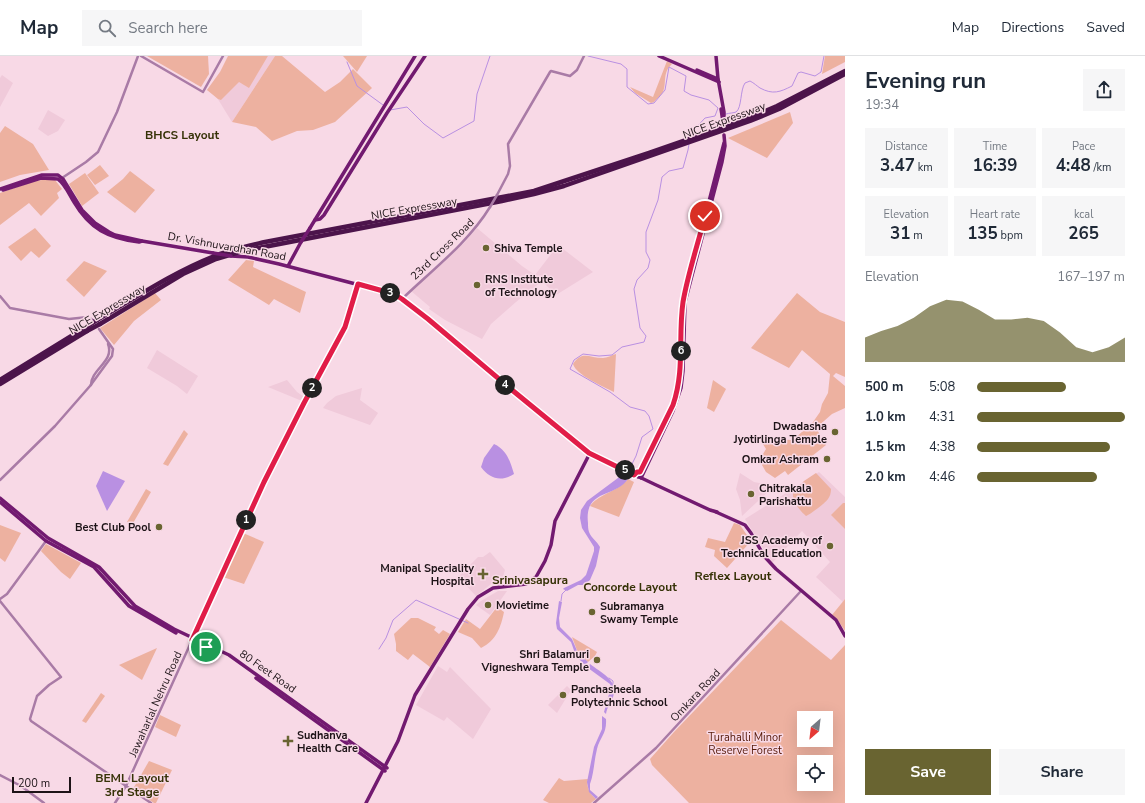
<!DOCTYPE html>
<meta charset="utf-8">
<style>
body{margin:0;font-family:"Nunito Sans",sans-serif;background:#f6f6f7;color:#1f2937;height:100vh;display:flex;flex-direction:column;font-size:15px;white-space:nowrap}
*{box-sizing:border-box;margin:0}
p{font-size:13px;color:#747a83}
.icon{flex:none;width:22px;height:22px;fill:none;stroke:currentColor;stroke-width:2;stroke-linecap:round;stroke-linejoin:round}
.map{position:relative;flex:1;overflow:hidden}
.side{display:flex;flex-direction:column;background:#fff;width:300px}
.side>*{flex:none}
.needle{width:26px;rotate:208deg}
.buttons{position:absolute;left:797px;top:655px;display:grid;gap:8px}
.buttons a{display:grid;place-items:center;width:36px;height:36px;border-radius:0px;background:#fff;box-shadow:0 4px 16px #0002;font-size:20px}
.scale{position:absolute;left:12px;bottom:10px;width:59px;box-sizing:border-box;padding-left:4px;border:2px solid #1d1317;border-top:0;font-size:11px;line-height:14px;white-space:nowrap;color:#1d1317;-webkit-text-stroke:3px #f8d9e6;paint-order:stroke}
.pin{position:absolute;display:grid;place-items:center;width:34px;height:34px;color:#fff;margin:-17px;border:2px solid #fff;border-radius:50%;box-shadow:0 1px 4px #0007}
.km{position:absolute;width:20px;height:20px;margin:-10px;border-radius:50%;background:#222;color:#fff;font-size:11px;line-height:20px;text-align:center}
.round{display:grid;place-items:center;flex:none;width:42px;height:42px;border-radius:0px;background:#f6f6f7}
.summary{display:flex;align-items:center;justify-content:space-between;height:68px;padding:0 20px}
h1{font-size:22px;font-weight:700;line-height:30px}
.metrics{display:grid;grid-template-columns:repeat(3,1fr);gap:6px;height:68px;padding:4px 20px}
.metrics div{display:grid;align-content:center;border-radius:0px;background:#f6f6f7;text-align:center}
.metrics b{font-size:17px;font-weight:700}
.metrics small{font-size:11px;font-weight:400}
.metrics p{font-size:11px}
.chart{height:112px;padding:8px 20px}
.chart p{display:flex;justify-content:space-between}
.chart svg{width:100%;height:72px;margin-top:4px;fill:#696431;opacity:.7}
.action{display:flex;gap:8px;margin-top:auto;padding:8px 20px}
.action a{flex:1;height:46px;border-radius:0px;background:#696431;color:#fff;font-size:16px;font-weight:700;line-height:46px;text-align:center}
.action a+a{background:#f6f6f7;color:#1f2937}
ul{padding:0 20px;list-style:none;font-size:13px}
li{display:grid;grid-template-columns:64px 48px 1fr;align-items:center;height:30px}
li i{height:10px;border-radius:5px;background:#696431}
header{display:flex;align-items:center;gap:24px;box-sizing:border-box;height:56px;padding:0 20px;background:#fff;border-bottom:1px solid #e0e1e3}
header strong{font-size:19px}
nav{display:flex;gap:22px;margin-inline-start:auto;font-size:14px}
.search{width:280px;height:36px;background:#f6f6f7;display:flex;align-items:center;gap:10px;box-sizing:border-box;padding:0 14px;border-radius:0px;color:#747a83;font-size:15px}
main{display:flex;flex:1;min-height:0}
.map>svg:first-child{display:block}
</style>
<header>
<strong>Map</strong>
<div class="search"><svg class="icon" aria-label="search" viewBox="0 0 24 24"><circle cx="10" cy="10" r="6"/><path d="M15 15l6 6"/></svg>Search here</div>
<nav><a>Map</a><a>Directions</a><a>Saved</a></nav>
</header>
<main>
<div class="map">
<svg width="845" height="747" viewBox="0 0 845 747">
<rect width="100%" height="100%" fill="#f8d9e6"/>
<g fill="#f0cada">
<path d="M268 0H275L232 66 216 40 207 34 220 16 249 31Z"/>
<path d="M2 19 13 27 0 51V22Z"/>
<path d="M48 54 65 64 58 75 48 80 38 73Z"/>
<path d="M477 172 522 210 535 219 558 189 593 216 556 239 542 225 516 246 491 268 482 283 445 264 429 253 430 251 411 235 464 187Z"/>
<path d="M157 294 198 320 187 338 177 330 147 312Z"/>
<path d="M287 324 297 336 304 341 302 345 268 331Z"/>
<path d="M362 332 360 344 378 357 370 369 323 352 327 347 336 340Z"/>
<path d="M819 416 845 441V543L843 546 816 521 830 506 802 475 772 507 745 463Z"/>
<path d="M740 417 754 426 774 430 742 460 740 444 736 433Z"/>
<path d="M490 496 505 514 501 528H491L476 540 458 521 478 501H483Z"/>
<path d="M498 535H507L490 559 476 549 481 545Z"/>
<path d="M438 610 447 616 450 611 491 653 473 683 447 661 444 665 416 649Z"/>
<path d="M567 630 571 634 557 657 548 649Z"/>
</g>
<g fill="#edb1a0" fill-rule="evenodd">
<path d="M147 0H208L209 18 201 31Z"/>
<path d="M228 0H268L249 32 239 26 221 44 218 43 207 34 220 16Z"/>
<path d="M275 0H282L325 36 340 26 353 13 372 32 335 66 313 74 297 75 272 85 256 71 232 66Z"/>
<path d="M343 0H367L357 16Z"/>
<path d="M825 0H845V6L822 18Z"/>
<path d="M667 5 672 8C662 17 667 26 663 36 661 39 657 43 654 46L651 47 635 37 630 31 653 41Z"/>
<path d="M790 56 793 67 767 102 728 82Z"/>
<path d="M5 70 33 88 49 114 20 119 0 126V77Z"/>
<path d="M100 109 109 120 95 129 87 119Z"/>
<path d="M130 115 155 134 135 157 107 136 123 123Z"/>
<path d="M85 117 99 137 82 150 69 128Z"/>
<path d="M49 123 55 124 62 133 57 137 59 142 41 160 29 147 0 169V137L35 125Z"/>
<path d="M35 172 51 190 39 202 31 195 21 205 8 191Z"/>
<path d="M246 204 254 205 253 211 306 236 300 257 274 243 269 249 228 224Z"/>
<path d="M84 205 107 215 84 241 66 224Z"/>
<path d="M155 237 161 244 134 265 114 289 100 272Z"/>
<path d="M797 237 820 256 845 266V321L836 317 833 320 845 330V352L832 358 816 372 826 389 788 419 785 415 775 422 766 416 762 409 763 398 766 393 761 385 767 383 793 384 813 366 820 356 822 348 828 337 830 318 802 294 789 312 751 292Z"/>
<path d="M616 298 614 336C604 331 576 319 573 308 582 294 589 302 603 302 607 302 612 299 616 298Z"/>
<path d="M713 324 726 333 714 356 707 352Z"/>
<path d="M184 374 188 378 168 410 163 408Z"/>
<path d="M816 417 831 433C831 437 830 440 828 443 825 447 811 458 806 460 800 455 792 445 793 437L804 425Z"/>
<path d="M628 423 634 426 619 461 590 450C600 437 619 435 628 423Z"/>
<path d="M146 433 151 436 132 469 127 466Z"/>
<path d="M843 447H845V473L831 459Z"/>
<path d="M734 467 740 469 751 485 727 512 714 500 715 494 705 491 708 482 725 486Z"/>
<path d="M0 469 21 477 5 506 0 502Z"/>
<path d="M243 477 264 486 244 528 223 521Z"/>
<path d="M46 488 81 507 70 523 61 516 41 495Z"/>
<path d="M845 543V575L837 563 832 559Z"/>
<path d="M497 551 504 556C501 571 496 585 481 592L472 582 458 576 466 563 480 573Z"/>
<path d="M411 562H418L436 571 434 574 439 578 443 574 450 578 430 611 413 598 408 604 396 595V588L394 578Z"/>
<path d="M781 564 831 604 845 589V747H689L652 709 650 703 674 676ZM804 662H826V684H804ZM804 706H826V728H804Z"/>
<path d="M572 581 597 596 595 600 588 606 578 597Z"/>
<path d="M157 592 142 624 119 609Z"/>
<path d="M101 637 105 640 86 667 82 665Z"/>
<path d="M160 659 181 669 176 681 155 671Z"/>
<path d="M149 705 172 714 156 747H154L133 733Z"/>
<path d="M559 722 564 725 588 723C586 732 590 738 596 743L591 747H549L543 744Z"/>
</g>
<g fill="#b990e2">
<path d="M494 388C507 394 510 405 514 418 501 426 490 423 481 411L484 402Z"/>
<path d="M103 415 125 425 107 455 96 430Z"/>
<path d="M622 419 628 423C615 442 584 433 588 467 588 470 588 473 589 476 591 482 597 485 600 491L596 510 590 524 584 529H578L567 535 563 533 564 532 581 524 586 519 594 495V491L582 472 580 462 581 454 587 445Z"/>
<path d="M559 545 562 546 559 562 560 571 572 583 578 597 588 606 585 609 576 600 571 586 557 573 556 567Z"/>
<path d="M590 608C600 616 620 625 613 641 611 647 607 651 606 658L604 656 611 631 610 628 588 612Z"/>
<path d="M602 660 606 663C607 678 600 681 597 693 594 705 594 717 590 728V734L598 741 596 743 589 736 587 726 594 691 602 673Z"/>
</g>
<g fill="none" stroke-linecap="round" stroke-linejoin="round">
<g stroke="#b990e2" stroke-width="1">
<path d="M588 0 621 8 627 13V31L648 48 654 47 665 34 669 11 686 20 684 35 691 39 709 44 718 52 715 60 705 62 690 78V81"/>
<path d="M347 6 357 30 383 49"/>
<path d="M390 54 407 51 424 68 443 82 474 65 477 38 490 0"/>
<path d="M726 58C729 57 734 57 736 56 742 52 740 34 745 27L750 25C754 27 757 30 760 32 773 39 780 36 792 30L798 17 801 16 815 20 821 16 824 0"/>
<path d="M629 414 636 400 642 381 653 373 649 360 645 355 630 351 610 336 570 313 574 304 583 298 599 300 612 299 622 291 644 286 646 280 640 272 634 233 637 224 648 212 650 204 646 196V176L658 144 662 121 669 115 683 112 688 94 689 88"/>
<path d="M561 545 562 538 566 534"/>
<path d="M379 593 386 582 393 564 416 544 468 567"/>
<path d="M609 622 613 625V628"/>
</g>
<g stroke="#a97ba6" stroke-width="2.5">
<path d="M141 0 203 36 223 0"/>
<path d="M62 122 86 106 98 96 117 56 138 0"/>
<path d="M497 139 508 118 510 110 508 88 550 16 551 15 570 20 577 14 584 0"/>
<path d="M0 240 10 252 69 263 88 261 93 264"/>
<path d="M402 243C432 214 468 187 490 151"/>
<path d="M91 329C91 313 115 305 108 288"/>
<path d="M0 424 55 370 90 330 112 300 113 293 99 273"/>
<path d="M0 543 7 538 46 485"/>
<path d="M0 545 61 621 49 629 37 640 30 663 31 665 151 747"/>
<path d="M0 719 21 730 44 747"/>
<path d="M115 747 126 730 140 699 264 425 304 347 345 271 358 229"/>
<path d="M594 747 656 692 801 535"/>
</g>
<g stroke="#721a70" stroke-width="3.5">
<path d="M659 0 719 26"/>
<path d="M716 0 718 23 724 56V62L723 66"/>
<path d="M697 14 718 23"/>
<path d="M721 53 723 66"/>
<path d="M0 133 42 119H58L63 123 82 154 95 167 109 176 115 179 142 185 213 197"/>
<path d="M3 134 41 122 58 123C65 128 69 138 74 146 90 173 108 182 139 186L142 185"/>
<path d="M705 161 724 87"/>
<path d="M315 164 320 163 324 159 387 57 425 0"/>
<path d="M310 172 415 0"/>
<path d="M231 200 248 201 279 208 394 238 428 263 512 334 589 397 654 428 710 454 717 456"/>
<path d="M288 210 301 186"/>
<path d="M689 221 697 189"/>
<path d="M681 277 683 255"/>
<path d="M638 421 674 345 680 323 681 299"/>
<path d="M641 422 673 355 681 332 683 315 685 246 722 106 725 90 724 79"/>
<path d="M0 442 48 482 99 511 135 550 174 573 229 599 387 712"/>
<path d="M0 446 46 485 94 511 129 550 176 577"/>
<path d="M716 456 745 469 751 477 764 500 776 513 836 564 845 580"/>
<path d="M256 622 385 715"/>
<path d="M366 747 398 685 415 639 468 553 478 541 493 532 526 528 536 521 545 505 551 489 555 465 590 397"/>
</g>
<g stroke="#4c144b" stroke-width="4.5">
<path d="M97 264C135 242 172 217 212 201 229 194 248 190 265 186L534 135 649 97 749 62 777 50 845 15"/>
<path d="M100 268 183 218 216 203 243 195 502 145 534 138 564 130 750 65 779 53 845 18"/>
<path d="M0 324 86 271"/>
<path d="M0 328 87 275"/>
</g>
<path stroke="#a97ba6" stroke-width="2.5" d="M490 151 497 139"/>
<g stroke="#721a70" stroke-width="3.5">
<path d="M301 186 310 172"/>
<path d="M213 197 231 200"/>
</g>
<g stroke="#4c144b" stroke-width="4.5">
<path d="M86 271 97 264"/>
<path d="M87 275 100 268"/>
</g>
</g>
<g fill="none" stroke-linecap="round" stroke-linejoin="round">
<g stroke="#fff" stroke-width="8">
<path id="route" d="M206 591 192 584 193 582 264 426 304 347 345 271 358 228 394 238 402 243 428 263 512 334 589 397 634 419 637 416H640L673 349C685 314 678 281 683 246 688 217 698 188 705 160"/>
</g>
<use href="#route" stroke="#e11d48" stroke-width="5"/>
</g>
<g fill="#696431" stroke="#f8d9e6" stroke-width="1.5">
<circle cx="486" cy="192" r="4"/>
<circle cx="477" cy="229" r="4"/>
<circle cx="835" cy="376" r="4"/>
<circle cx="827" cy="403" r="4"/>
<circle cx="751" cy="438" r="4"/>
<circle cx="159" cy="471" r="4"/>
<circle cx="830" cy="490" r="4"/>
<path d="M481 512h4v4h4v4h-4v4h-4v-4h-4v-4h4z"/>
<circle cx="488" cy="549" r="4"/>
<circle cx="592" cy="556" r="4"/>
<circle cx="597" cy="604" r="4"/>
<circle cx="563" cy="639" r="4"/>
<path d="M286 679h4v4h4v4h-4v4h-4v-4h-4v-4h4z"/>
</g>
<g text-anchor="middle" stroke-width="3" stroke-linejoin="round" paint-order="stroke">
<g font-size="11" fill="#1d1317" stroke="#f8d9e6">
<text transform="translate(724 64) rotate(-20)" y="4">NICE Expressway</text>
<text transform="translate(414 152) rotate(-10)" y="4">NICE Expressway</text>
<text transform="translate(227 190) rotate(10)" y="4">Dr. Vishnuvardhan Road</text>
<text transform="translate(442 193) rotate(-44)" y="4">23rd Cross Road</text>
<text transform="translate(107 253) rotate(-31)" y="4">NICE Expressway</text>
<text transform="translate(268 615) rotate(35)" y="4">80 Feet Road</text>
<text transform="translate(695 639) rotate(-47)" y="4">Omkara Road</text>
<text transform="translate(155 648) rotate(-66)" y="4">Jawaharlal Nehru Road</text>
</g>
<g font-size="11" font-weight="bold" fill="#1d1317" stroke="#f8d9e6" text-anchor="start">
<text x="494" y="196">Shiva Temple</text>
<text x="485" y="227">RNS Institute<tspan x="485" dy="13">of Technology</tspan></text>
<text x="827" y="374" text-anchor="end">Dwadasha<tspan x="827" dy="13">Jyotirlinga Temple</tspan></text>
<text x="819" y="407" text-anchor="end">Omkar Ashram</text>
<text x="759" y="436">Chitrakala<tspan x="759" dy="13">Parishattu</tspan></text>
<text x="151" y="475" text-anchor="end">Best Club Pool</text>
<text x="822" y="488" text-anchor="end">JSS Academy of<tspan x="822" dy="13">Technical Education</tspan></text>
<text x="474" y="516" text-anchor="end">Manipal Speciality<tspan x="474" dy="13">Hospital</tspan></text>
<text x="496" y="553">Movietime</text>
<text x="600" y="554">Subramanya<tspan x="600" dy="13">Swamy Temple</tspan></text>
<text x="589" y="602" text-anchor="end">Shri Balamuri<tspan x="589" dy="13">Vigneshwara Temple</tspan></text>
<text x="571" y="637">Panchasheela<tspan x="571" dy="13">Polytechnic School</tspan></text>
<text x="297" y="683">Sudhanva<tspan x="297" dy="13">Health Care</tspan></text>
</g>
<g font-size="11" fill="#561a09" stroke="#f8d9e6">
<text x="745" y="685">Turahalli Minor<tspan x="745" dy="13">Reserve Forest</tspan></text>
</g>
<g font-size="12" font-weight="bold" fill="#363207" stroke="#f8d9e6">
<text x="182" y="83">BHCS Layout</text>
<text x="733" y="524">Reflex Layout</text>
<text x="530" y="528">Srinivasapura</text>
<text x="630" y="535">Concorde Layout</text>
<text x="132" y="726">BEML Layout<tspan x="132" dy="14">3rd Stage</tspan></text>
</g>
</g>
</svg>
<div class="buttons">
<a><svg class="needle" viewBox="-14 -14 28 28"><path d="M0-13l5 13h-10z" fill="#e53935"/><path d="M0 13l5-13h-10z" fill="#747a83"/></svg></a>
<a><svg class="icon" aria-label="locate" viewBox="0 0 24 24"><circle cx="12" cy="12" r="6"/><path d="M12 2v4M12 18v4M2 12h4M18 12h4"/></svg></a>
</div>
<div class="scale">200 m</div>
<div class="pin" style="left:206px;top:591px;background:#1e9e55"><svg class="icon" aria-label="arrive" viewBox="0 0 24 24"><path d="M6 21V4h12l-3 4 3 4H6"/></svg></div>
<div class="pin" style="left:705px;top:160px;background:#d93025"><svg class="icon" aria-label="check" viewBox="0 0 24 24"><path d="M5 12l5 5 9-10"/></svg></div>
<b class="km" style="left:246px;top:464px">1</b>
<b class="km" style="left:312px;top:332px">2</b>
<b class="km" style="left:390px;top:237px">3</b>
<b class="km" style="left:505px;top:329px">4</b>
<b class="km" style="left:625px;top:414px">5</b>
<b class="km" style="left:681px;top:295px">6</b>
</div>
<section class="side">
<div class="summary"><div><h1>Evening run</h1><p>19:34</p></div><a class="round"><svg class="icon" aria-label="share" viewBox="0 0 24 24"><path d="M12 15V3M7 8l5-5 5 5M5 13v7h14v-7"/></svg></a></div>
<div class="metrics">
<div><p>Distance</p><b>3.47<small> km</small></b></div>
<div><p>Time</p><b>16:39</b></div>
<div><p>Pace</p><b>4:48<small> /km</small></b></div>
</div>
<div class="metrics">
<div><p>Elevation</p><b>31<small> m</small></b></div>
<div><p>Heart rate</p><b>135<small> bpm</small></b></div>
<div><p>kcal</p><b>265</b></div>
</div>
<div class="chart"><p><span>Elevation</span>167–197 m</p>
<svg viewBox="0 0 160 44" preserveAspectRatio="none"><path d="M0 44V29L10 25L20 22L30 17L40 10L50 6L60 7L70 12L80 18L90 18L100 17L110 19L120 26L130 35L140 38L150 35L160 29V44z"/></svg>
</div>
<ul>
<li><b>500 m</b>5:08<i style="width:60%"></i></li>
<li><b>1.0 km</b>4:31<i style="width:100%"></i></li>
<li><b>1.5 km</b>4:38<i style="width:90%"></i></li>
<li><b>2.0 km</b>4:46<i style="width:81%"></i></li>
</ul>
<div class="action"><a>Save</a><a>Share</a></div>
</section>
</main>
